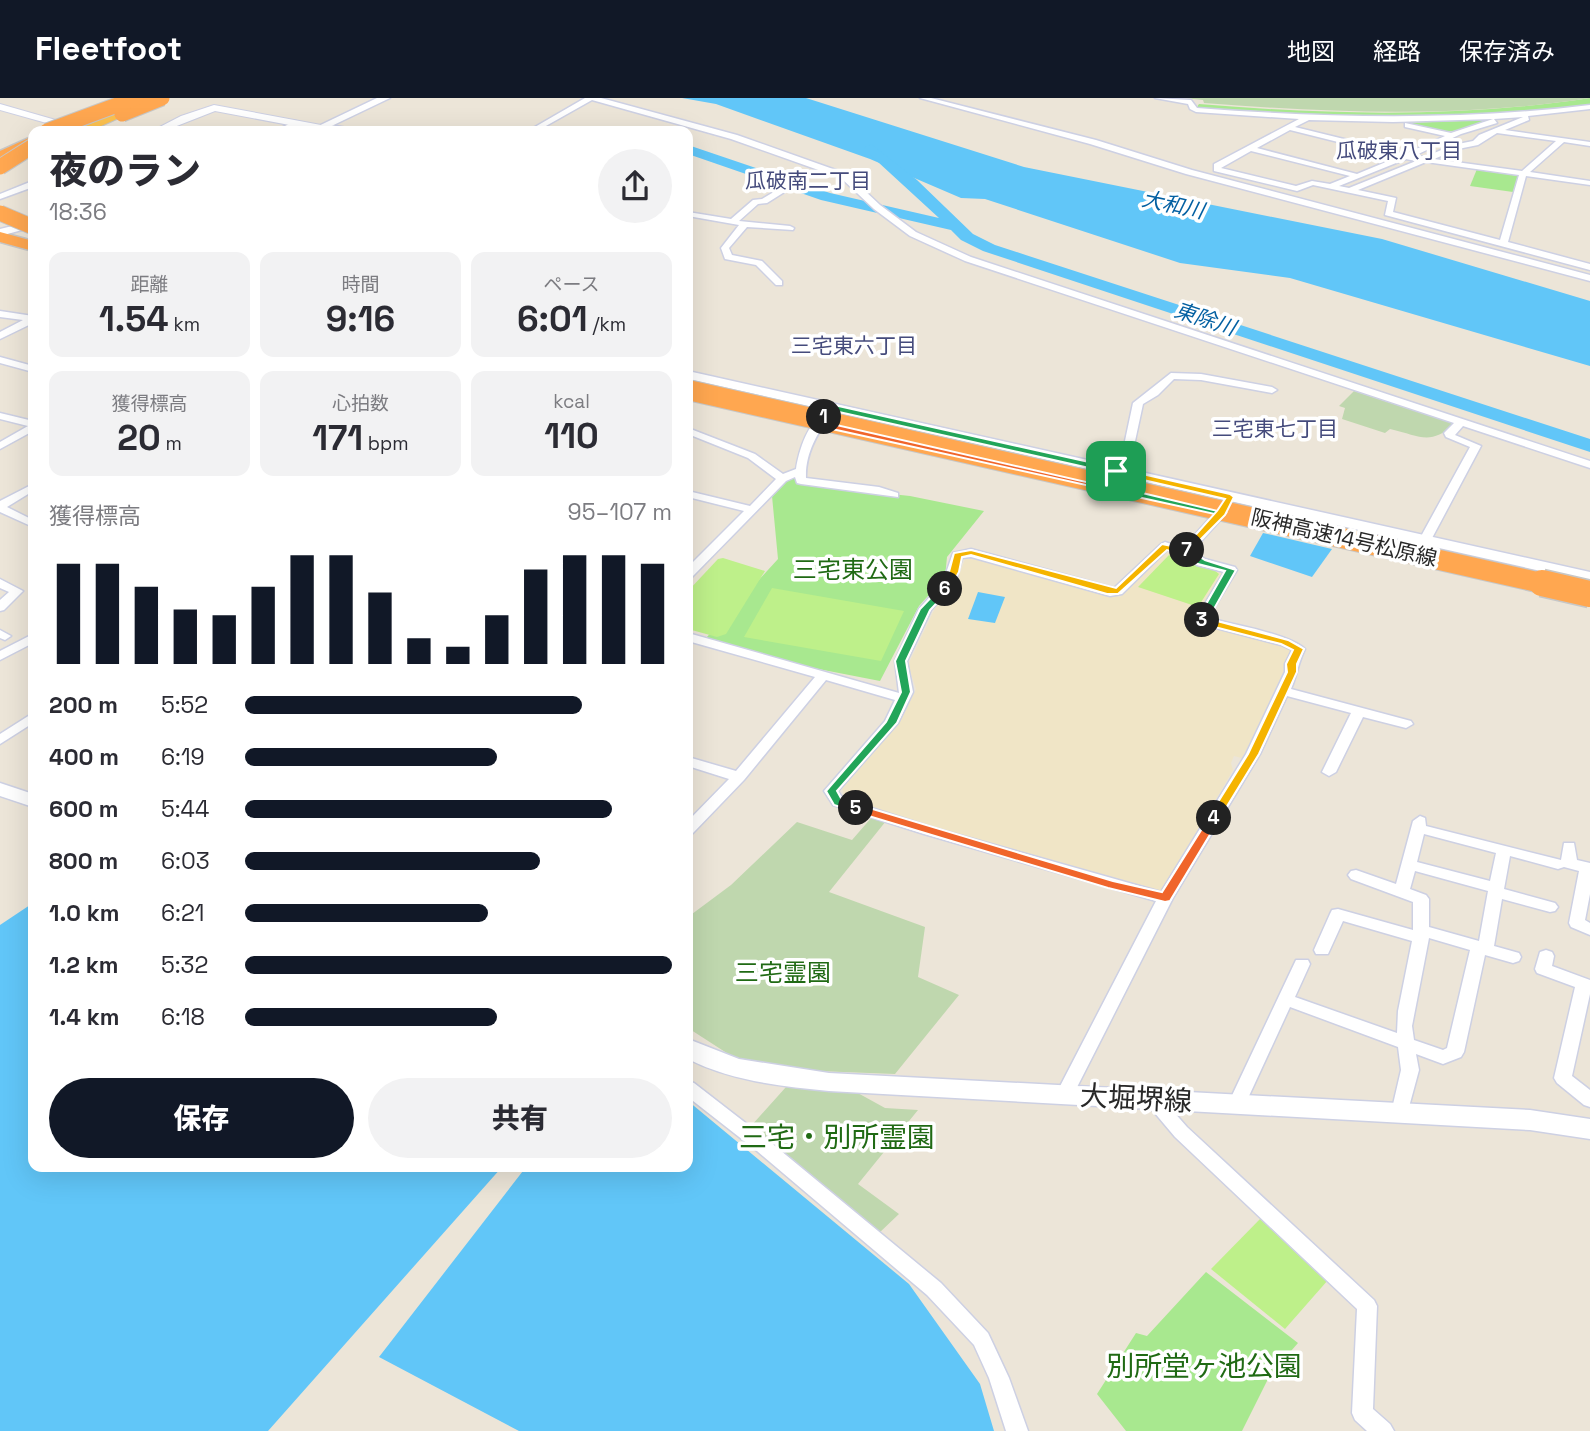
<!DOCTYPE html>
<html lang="ja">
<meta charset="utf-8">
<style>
body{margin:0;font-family:"Space Grotesk","Noto Sans JP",sans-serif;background:#f2f2f3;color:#2b2b33;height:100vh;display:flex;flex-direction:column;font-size:26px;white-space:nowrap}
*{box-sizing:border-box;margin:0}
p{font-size:23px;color:#7c7c81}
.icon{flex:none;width:38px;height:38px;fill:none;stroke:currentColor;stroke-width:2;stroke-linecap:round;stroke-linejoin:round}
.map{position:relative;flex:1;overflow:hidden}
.sheet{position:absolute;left:28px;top:28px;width:665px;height:1046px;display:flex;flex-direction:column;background:#fff;border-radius:14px;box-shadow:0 7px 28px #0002}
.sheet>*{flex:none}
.pin{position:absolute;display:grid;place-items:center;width:60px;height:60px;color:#fff;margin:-30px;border-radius:14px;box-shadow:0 4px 10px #0006}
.km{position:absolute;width:35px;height:35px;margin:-18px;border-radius:50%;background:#222;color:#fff;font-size:19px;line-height:35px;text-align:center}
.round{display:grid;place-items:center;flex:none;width:74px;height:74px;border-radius:37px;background:#f2f2f3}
.head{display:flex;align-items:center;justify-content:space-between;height:119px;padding:0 21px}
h1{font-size:38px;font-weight:800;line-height:52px}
.figures{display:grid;grid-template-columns:repeat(3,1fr);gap:10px;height:119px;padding:7px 21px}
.figures div{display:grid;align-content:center;border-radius:14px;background:#f2f2f3;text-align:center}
.figures b{font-size:35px;font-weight:800}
.figures small{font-size:19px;font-weight:400}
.figures p{font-size:19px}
.chart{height:196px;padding:14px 21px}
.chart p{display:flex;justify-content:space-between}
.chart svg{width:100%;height:126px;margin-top:7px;stroke:#111827;stroke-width:6}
.cta{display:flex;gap:14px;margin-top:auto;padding:14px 21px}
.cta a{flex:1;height:80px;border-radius:42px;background:#111827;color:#fff;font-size:28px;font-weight:800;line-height:80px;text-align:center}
.cta a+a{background:#f2f2f3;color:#2b2b33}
ul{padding:0 21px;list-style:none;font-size:23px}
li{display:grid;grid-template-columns:112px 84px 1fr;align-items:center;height:52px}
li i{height:18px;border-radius:9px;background:#111827}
header{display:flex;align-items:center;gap:42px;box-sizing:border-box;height:98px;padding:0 35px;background:#111827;color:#fff}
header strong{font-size:33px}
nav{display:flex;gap:38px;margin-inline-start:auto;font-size:24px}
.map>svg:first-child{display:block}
</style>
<header>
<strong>Fleetfoot</strong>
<nav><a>地図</a><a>経路</a><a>保存済み</a></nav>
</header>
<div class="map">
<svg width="1590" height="1333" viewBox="0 0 1590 1333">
<rect width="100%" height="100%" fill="#ece5d8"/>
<path fill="#f0e5c6" d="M1166 455 1187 458 1217 471 1222 476 1194 523 1281 546 1294 553 1245 661 1234 658 1231 665 1233 672 1162 794 931 729 846 702 842 691 899 625 916 591 908 567 938 504 955 489 965 461 976 459 1120 499Z"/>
<g fill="#a8e88f">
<path d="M1590 0V7C1487 21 1380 24 1276 16 1250 14 1222 15 1197 9L1199 6C1329 17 1460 20 1590 0Z"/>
<path d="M1489 22C1451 39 1444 34 1405 25Z"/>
<path d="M1477 71 1518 78 1513 94 1470 88Z"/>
<path d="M797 377 798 386 910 398 984 413 947 459 945 479 919 508 880 583 803 568 706 540 778 461 772 398 787 380Z"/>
<path d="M1206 1174 1298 1245 1270 1277 1242 1333H1126L1097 1296 1136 1235 1147 1238Z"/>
</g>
<g fill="#bfd7ae">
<path d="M1184 0H1590C1462 20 1333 15 1204 5L1203 2Z"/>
<path d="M1354 293 1455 326C1429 348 1421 338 1390 331L1385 335 1342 321 1345 310 1339 308Z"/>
<path d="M872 719 886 723 829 794 925 829 918 879 959 897 895 976 792 972 736 961 688 930V819L731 787 797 724 852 742Z"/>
<path d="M786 989 856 994 885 1010 918 1012 858 1086 899 1116 878 1136 751 1028Z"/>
</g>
<g fill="#bef08a">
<path d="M1169 457 1214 472 1219 476 1198 509 1138 489Z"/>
<path d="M723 460 765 473 726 536 717 539 688 531V493L718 461Z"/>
<path d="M772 490 904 513 881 563 744 539Z"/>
<path d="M1261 1120 1328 1182 1285 1231 1211 1171Z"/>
</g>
<g fill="#61c6f8">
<path d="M682 0H806L1024 69 1382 141 1590 203V268L1290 180 1180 165 985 101 961 100 870 61 716 6Z"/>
<path d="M1263 435 1332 451 1312 479 1250 458Z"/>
<path d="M978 494 1005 499 995 525 968 521Z"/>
<path d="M33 805V1069H502L268 1333H0V827Z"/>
<path d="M688 1003 909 1186 980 1286 994 1333H519L379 1259 526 1069H688Z"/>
</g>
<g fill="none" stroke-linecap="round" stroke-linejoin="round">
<g fill="#61c6f8" fill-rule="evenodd">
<path d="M630 28 641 30 643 33H624L625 29Z"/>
<path d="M871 46 917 82 973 136 995 147 1590 341V354L983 153 961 142 951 132 821 102 688 56V47L830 95 939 120 866 53 864 50Z"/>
</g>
<g stroke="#cdd0e3" stroke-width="3">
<g id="minor">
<path d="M585 0H601L737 37 847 76 880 107 916 134 971 159 1590 363V370L1463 328 1455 337 1481 348 1431 442 1425 445 1421 444 1419 442 1470 349 1446 339 1444 335 1454 325 965 163 910 138 874 111 841 80 731 41 592 2 537 33H528Z"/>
<path d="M920 0H931L1096 42 1192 72 1590 177V183L1186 76 1090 46Z"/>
<path d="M1155 0 1191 2 1197 10C1329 20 1459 23 1590 7V11L1528 18 1529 22 1505 32 1590 44V48L1564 44 1530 74 1590 83V87L1526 78 1508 144 1590 166V172L1385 117 1388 103 1313 87 1297 93 1214 73V66L1299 21 1196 14 1190 11 1188 6ZM1523 19 1479 37 1473 43 1453 47 1425 59 1414 58 1461 36 1497 25 1494 21ZM1493 21 1451 35 1405 25V29L1445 38 1405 56 1295 29 1309 22 1393 24ZM1290 32 1398 59 1357 76 1257 50ZM1497 35 1556 43 1522 73 1434 61 1458 51 1478 47ZM1251 53 1350 78 1330 86 1312 83 1296 88 1221 70ZM1406 61 1416 63 1349 90 1339 88ZM1426 64 1519 77 1500 142 1393 114 1396 100 1358 92Z"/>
<path d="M295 23 302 25 285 33H275Z"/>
<path d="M324 26 353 31 357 33 321 30Z"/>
<path d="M30 84H33V89L0 101V96Z"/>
<path d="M787 86 794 88 767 105 758 106 739 123 790 128 794 130 793 132 747 129 729 150 732 157 762 163 782 183V187H776L756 167 725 161 721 150 739 127 688 118V114L731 121 753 102 762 101Z"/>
<path d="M0 213 33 218V225L0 241V234L23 222 0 219Z"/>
<path d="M0 259 33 268V274L0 265Z"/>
<path d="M1171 275 1201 276 1272 289 1277 292 1272 295 1201 282 1174 281 1158 297 1143 306 1132 357 1120 375H1112L1111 373 1122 357 1133 305Z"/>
<path d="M826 314 831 317C817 335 805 356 806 380L879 389 898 395V399L801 386 797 385 795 379 786 383 692 479 688 480V469L744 413 688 399V393L750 408 776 381 748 360 688 336V330L755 356 783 376 796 371C799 352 808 323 826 314Z"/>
<path d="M0 315 33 323V333L0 351V344L28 328 0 321Z"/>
<path d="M33 386V393L7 409 33 422V429L0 414V403Z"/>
<path d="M1230 396 1236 399 1225 417 1192 453 1205 461 1235 469 1237 472 1208 520C1232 526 1289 536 1305 551 1298 565 1297 577 1291 591L1411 623 1413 626 1406 630 1363 619 1336 674 1329 678 1322 674 1351 615 1287 598 1260 656 1173 800 1071 1001 1065 1003 1059 1001 1056 996 1156 803 924 736 833 707 824 693 885 623 895 602 826 582 744 682 693 735 688 737V723L729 681 688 668V659L736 673 815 579 688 543V535L899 595 895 563 919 511 943 484 953 455 971 451 1114 490 1161 446 1165 444 1183 450 1216 413 1226 397ZM1167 452 1181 456 1197 467 1224 474 1195 522 1197 525 1281 547 1292 552 1285 566V574L1246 656 1161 794 934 730 843 701 838 693 898 625 913 594 907 563 931 512 955 485 962 460 971 459 1110 498 1122 496Z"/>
<path d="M0 481 23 493 4 512 0 513V502L9 494 0 490Z"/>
<path d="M0 532 11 538 5 542 0 540Z"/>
<path d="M33 536V545L0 562V553Z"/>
<path d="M33 615V625L0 646V636Z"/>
<path d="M1420 718 1425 720 1426 728 1561 762 1564 745H1574L1577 762 1590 765V796L1585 822 1590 825V837L1571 829 1569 825 1579 773 1564 769 1558 771 1510 758 1504 791 1555 805 1558 809 1555 813 1550 814 1502 801 1494 848 1519 855 1521 859 1519 863 1513 865 1485 857 1464 954 1461 959 1443 966 1416 956 1419 972 1406 1020 1400 1022 1394 1020 1391 1015 1401 972 1398 949 1290 909 1243 1011 1237 1013 1231 1011 1228 1006 1296 862H1308L1310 866 1295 899 1397 935 1398 913 1412 843 1343 823 1328 856H1316L1314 852 1330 816 1332 812 1338 811 1413 832V804L1351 781 1348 777 1351 773 1356 772 1396 786 1413 723ZM1424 736 1496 755 1490 783 1417 764ZM1415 773 1488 793 1479 843 1429 829V801L1426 797 1410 791ZM1429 840 1470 852 1447 950 1443 952 1414 942 1412 928Z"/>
<path d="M1546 852 1552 854 1554 858 1552 868 1590 882V896L1572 978 1590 992V1009L1584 1007 1557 985 1554 980 1575 889 1537 875 1535 871 1540 854Z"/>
<path d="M688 983 694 985 769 1043 941 1185 988 1235 1009 1280 1028 1333H1006L989 1280 974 1247 927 1197 757 1053 688 999Z"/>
<path d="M1152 994 1158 996 1187 1029 1374 1202 1377 1208 1373 1311 1390 1326 1394 1333H1367L1355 1322 1352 1315 1357 1211 1175 1039 1143 1001 1146 996Z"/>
</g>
</g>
<g stroke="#cdd0e3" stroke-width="2">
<g id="tertiary">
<path d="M0 6 87 31 89 33H75L0 12Z"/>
<path d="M214 7 321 27 326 30 321 33 215 13 164 33H152L181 18Z"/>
</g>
</g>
<g stroke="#cdd0e3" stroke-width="3">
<g id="secondary">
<path d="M377 0H390L321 33H308Z"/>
<path d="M33 123V129L0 138V131Z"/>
<path d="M688 273 1590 474V484L688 281Z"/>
<path d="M0 685 33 696V709L0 698Z"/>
<path d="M688 941 739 961 829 975 1530 1012 1590 1021V1041L1530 1032 829 993C781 988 731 983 688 961Z"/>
</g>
</g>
<g stroke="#c7c7c7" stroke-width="2">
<path id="trunk" d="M140 4 150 6 90 33H74Z"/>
</g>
<g stroke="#c7c7c7" stroke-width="3">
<g id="motorway">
<path d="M33 38V47L0 62V53Z"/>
<path d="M0 134 33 143V153L0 144Z"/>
</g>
</g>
<use href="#minor" fill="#fff" fill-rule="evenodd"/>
<use href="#tertiary" fill="#fff" fill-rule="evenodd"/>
<use href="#secondary" fill="#fff" fill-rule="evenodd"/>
<use href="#trunk" fill="#fdc24f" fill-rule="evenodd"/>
<use href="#motorway" fill="#ffa750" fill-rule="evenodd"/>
<g stroke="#c7c7c7" stroke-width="17" stroke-linecap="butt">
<g id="motorway-bridge-far2">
<path d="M122 16 162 0"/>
<path d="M47 33 136 0"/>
<path d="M0 69 33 48"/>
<path d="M0 115 33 129"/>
</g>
</g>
<g stroke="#c7c7c7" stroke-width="22" stroke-linecap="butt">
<path id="motorway-bridge-far1" d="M688 292 1550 487"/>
</g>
<g stroke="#c7c7c7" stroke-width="29" stroke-linecap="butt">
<path id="motorway-bridge" d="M1542 485 1590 496"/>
</g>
<use href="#motorway-bridge-far2" stroke="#ffa750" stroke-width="15"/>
<use href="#motorway-bridge-far1" stroke="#ffa750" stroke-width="20"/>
<use href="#motorway-bridge" stroke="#ffa750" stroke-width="26"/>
</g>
<path fill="#22a559" stroke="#fff" stroke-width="2" d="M834 307 1116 370 1120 373 1116 376 835 313 827 321H821V317Z"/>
<path fill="#f0652b" stroke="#fff" stroke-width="2" d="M821 317 828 319 823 324 1117 391 1113 393 814 327Z"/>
<path fill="#22a559" stroke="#fff" stroke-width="2" d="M1113 388 1226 415 1191 453 1205 462 1236 472 1206 525 1197 522 1225 473 1198 466 1180 454 1215 416 1110 393 1108 391Z"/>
<path fill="#f5b400" stroke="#fff" stroke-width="2" d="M1202 519 1288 542 1304 551 1297 566V574L1259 656 1218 723 1214 724 1208 720 1248 656 1287 574 1286 566 1293 552 1281 546 1199 525V520Z"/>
<path fill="#f0652b" stroke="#fff" stroke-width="2" d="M856 706 1113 783 1162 794 1210 718 1214 717 1220 720 1170 803 1165 804 1108 790 852 713V707Z"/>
<path fill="#22a559" stroke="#fff" stroke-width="2" d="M941 489 950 491 930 512 906 563 911 594 897 625 837 693 842 702 862 710 856 714 834 707 826 693 886 624 901 594 895 563 920 511Z"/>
<path fill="#f5b400" stroke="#fff" stroke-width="2" d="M1162 446 1191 452 1185 457 1167 452 1118 496H1107L971 457 962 459 959 474 948 494 940 491 949 474 954 455 971 452 1116 490Z"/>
<path fill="#f5b400" stroke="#fff" stroke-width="2" d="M1116 370 1230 396 1234 399 1225 417 1187 455 1182 452 1217 413 1225 401 1113 375V371Z"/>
<g text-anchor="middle" stroke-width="7" stroke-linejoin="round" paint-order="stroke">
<g font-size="21" fill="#454b7c" stroke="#fff">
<text x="1399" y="60">瓜破東八丁目</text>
<text x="808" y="90">瓜破南二丁目</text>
<text x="854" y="255">三宅東六丁目</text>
<text x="1275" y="338">三宅東七丁目</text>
</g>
<g font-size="21" font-style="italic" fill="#0360a2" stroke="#fff">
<text transform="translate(1173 107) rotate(12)" y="7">大和川</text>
<text transform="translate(1205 221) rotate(18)" y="7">東除川</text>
</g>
<g font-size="21" fill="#282828" stroke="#fff">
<text transform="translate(1344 440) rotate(13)" y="7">阪神高速14号松原線</text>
</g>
<g font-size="24" fill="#206a14" stroke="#fff">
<text x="853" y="480">三宅東公園</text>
<text x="783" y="883">三宅霊園</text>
</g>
<g font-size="28" fill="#282828" stroke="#fff">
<text transform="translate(1136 1000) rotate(3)" y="10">大堀堺線</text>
</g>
<g font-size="28" fill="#206a14" stroke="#fff">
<text x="837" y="1049">三宅・別所霊園</text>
<text x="1204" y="1278">別所堂ヶ池公園</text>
</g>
</g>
</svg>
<div class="pin" style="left:1116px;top:373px;background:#1e9e55"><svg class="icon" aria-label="arrive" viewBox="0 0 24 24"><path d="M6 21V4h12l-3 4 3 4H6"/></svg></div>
<b class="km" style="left:824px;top:319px">1</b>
<b class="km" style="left:1202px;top:522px">3</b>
<b class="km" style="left:1214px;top:720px">4</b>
<b class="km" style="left:856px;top:710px">5</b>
<b class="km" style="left:945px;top:491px">6</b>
<b class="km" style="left:1187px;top:452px">7</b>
<section class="sheet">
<div class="head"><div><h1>夜のラン</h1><p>18:36</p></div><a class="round"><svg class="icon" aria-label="share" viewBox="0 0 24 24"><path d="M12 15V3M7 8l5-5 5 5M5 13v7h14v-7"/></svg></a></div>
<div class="figures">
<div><p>距離</p><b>1.54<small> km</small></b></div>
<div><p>時間</p><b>9:16</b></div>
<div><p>ペース</p><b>6:01<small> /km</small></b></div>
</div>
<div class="figures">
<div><p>獲得標高</p><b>20<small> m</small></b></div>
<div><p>心拍数</p><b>171<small> bpm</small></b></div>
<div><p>kcal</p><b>110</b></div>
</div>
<div class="chart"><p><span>獲得標高</span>95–107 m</p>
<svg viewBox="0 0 160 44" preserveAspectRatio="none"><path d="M5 44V9M15 44V9M25 44V17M35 44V25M45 44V27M55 44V17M65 44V6M75 44V6M85 44V19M95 44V35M105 44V38M115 44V27M125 44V11M135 44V6M145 44V6M155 44V9"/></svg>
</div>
<ul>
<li><b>200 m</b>5:52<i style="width:79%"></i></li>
<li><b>400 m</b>6:19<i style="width:59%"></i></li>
<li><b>600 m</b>5:44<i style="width:86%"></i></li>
<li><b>800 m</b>6:03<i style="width:69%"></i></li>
<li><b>1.0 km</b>6:21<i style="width:57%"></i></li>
<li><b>1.2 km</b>5:32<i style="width:100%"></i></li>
<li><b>1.4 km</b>6:18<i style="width:59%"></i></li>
</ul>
<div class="cta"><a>保存</a><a>共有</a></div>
</section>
</div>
